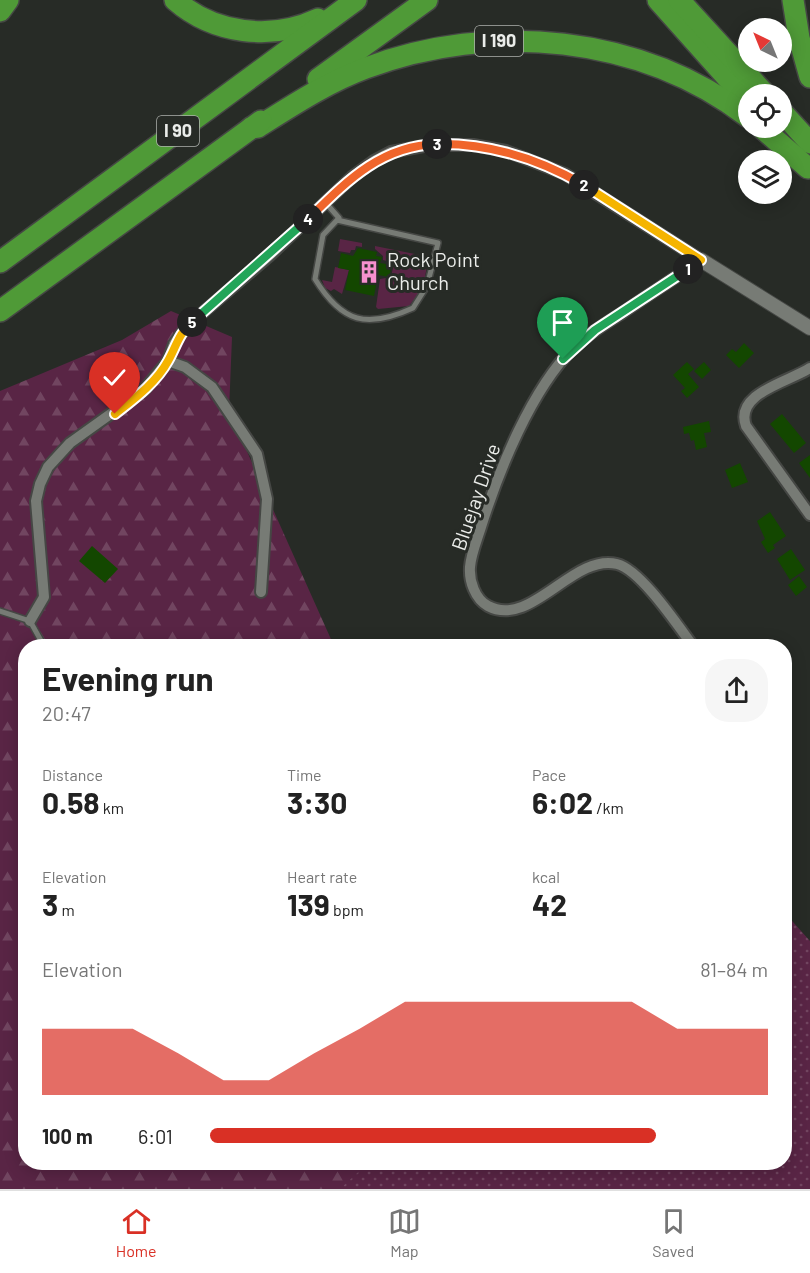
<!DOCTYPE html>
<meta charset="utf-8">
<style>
body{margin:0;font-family:Barlow,sans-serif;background:#f6f6f6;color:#222;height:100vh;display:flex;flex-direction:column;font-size:22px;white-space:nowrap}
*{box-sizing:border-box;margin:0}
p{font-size:20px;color:#767676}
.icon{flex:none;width:33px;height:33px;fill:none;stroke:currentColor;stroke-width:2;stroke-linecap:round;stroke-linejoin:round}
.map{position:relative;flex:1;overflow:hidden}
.details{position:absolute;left:18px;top:639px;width:774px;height:531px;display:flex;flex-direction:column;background:#fff;border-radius:24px;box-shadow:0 3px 15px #0003}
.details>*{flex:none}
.needle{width:39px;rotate:317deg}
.buttons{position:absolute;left:738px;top:18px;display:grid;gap:12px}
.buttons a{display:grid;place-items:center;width:54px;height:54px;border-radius:50%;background:#fff;box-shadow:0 3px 15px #0003;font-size:30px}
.pin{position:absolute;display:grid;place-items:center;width:51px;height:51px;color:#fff;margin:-62px -26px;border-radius:50% 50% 50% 0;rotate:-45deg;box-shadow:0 0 6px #0007}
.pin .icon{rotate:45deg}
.km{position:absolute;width:30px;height:30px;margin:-15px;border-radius:50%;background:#222;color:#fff;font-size:16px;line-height:30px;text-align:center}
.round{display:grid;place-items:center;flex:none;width:63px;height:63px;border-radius:24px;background:#f6f6f6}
.summary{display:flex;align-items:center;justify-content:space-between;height:102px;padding:0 24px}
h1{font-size:33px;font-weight:700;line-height:45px}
.metrics{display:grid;grid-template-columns:repeat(3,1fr);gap:9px;height:102px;padding:6px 24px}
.metrics div{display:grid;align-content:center}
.metrics b{font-size:30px;font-weight:700}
.metrics small{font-size:16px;font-weight:400}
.metrics p{font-size:16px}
.chart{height:168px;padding:12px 24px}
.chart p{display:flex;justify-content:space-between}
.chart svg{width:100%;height:108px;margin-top:6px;fill:#d93025;opacity:.7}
ul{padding:0 24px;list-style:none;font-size:20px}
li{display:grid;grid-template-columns:96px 72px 1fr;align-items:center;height:45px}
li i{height:15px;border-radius:8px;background:#d93025}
.dock{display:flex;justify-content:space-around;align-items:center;height:84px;border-top:2px solid #e0e0e0;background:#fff;font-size:16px;color:#767676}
.dock a{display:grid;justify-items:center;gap:3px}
.dock .on{color:#d93025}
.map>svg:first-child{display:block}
</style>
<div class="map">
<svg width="810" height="1189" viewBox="0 0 810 1189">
<defs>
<pattern id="forest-firs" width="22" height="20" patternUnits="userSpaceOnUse" patternTransform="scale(1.5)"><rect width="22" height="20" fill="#592545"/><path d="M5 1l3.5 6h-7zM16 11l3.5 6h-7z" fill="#714560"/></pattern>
<pattern id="park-dots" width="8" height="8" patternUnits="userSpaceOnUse" patternTransform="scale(1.5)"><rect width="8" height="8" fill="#592545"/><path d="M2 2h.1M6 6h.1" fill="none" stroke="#714560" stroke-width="1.8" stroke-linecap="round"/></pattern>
</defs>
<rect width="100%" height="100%" fill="#272b26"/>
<g fill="#592545">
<path d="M340 239 362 243V247L356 246 355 250H351L350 253 338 251Z"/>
<path d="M375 246 420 255 421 253 429 255 423 288 409 306 378 309 376 307 380 279 391 277 394 263 383 260V256L375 249Z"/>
<path d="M335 267 349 270 342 294 334 289 331 291 325 288 322 280 332 282Z"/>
</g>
<path fill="url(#forest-firs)" d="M171 311 232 337 229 411 334 646H26V1162H755L801 1189H0V391L122 340Z"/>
<path fill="url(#park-dots)" d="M785 913 810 941V1189H340L368 1163 784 1162Z"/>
<g fill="#134700">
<path d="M358 248 377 252 376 256 382 257 380 263 392 265 389 277 378 275 374 296 345 290 349 270 338 268 341 253 353 256Z"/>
<path d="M744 343 754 353 739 368 726 355 732 349 736 352Z"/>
<path d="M687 362 694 369 688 374 699 387 687 398 681 391 685 388 673 375Z"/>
<path d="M704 362 711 370 702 379 694 371Z"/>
<path d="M782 414 806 443 794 453 770 424Z"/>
<path d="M709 421 711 432 704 433 707 447 696 450 694 440 691 441 689 433 684 434 683 427Z"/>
<path d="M810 455V478L799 463Z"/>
<path d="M740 463 748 482 732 488 725 470Z"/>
<path d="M770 512 786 536 773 545 775 548 768 553 761 542 765 539 757 521Z"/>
<path d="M92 546 118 569 105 583 79 561Z"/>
<path d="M791 549 805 570 790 580 777 559Z"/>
<path d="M799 576 807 587 796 596 788 585Z"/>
</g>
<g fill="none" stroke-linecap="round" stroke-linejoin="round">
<g stroke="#454744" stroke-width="8">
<g id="service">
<path d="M325 202 339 218 323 235 315 279C342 323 367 329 413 308L427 286 438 243 337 220"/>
<path d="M0 611 30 621 44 646"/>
</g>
</g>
<g stroke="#454744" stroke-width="14">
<g id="minor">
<path d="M168 361 185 367 212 387 257 454 267 499 261 592"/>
<path d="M810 368C789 382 734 393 746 426L810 515"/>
<path d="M30 621 44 597 36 501 40 484 48 467 70 443 144 390 168 361 174 344 187 326 269 256 352 177 374 161 391 152 429 145H473L506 151 565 174 701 260C675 278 648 295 622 313 606 323 588 334 574 347 531 390 499 470 481 527 477 540 471 554 470 567 469 581 475 599 488 606 531 629 573 553 617 564 641 570 678 626 693 646"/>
</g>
</g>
<g stroke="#454744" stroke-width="16">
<path id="tertiary" d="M701 260 810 328"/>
</g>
<g stroke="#454744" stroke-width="24">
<g id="motorway">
<path d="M175 0C214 34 271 41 318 19"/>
<path d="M658 0 748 101"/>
<path d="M679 0 765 94"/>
<path d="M793 0 799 38 810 77"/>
<path d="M0 11 8 0"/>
<path d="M318 79 427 0"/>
<path d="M782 112 810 143"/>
<path d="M251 128 258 127C293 105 328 82 366 68 491 21 641 35 748 117"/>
<path d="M762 128 808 168"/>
<path d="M0 262 356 0"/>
<path d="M0 311 261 121"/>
</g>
</g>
<use href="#service" stroke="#777b75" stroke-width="5"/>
<use href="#minor" stroke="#777b75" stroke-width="10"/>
<use href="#tertiary" stroke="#777b75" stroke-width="14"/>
<use href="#motorway" stroke="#4f9a37" stroke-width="21"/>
</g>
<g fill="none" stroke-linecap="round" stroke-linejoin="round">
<g stroke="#fff" stroke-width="12">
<path id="split-1" d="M563 359 595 330 688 269"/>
</g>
<g stroke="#fff" stroke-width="12">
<path id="split-2" d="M584 185 701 260 688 269"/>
</g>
<g stroke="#fff" stroke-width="12">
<path id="split-3" d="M437 144C490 143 539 159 584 185"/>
</g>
<g stroke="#fff" stroke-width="12">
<path id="split-4" d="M308 219C346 182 380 146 437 144"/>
</g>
<g stroke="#fff" stroke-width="12">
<path id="split-5" d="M192 322 308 219"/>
</g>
<g stroke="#fff" stroke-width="12">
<path id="split-6" d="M115 414C134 399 156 383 168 361 176 347 179 333 192 322"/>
</g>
<use href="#split-1" stroke="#22a559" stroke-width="8"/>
<use href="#split-2" stroke="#f5b400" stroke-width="8"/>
<use href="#split-3" stroke="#f0652b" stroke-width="8"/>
<use href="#split-4" stroke="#f0652b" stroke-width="8"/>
<use href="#split-5" stroke="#22a559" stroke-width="8"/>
<use href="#split-6" stroke="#f5b400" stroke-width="8"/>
</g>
<defs>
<g id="building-bare" transform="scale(1.8)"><path d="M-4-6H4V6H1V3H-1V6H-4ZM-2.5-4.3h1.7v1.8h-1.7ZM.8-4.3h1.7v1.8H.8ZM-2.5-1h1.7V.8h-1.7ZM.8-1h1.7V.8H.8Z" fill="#f790ce" stroke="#272b26" stroke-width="2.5" paint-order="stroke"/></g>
</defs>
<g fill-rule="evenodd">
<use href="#building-bare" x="369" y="272"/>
</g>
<g text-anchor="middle" stroke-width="6" stroke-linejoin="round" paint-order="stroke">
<g fill="#272b26" stroke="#b0b3af" stroke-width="1.5">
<rect x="475" y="26" width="48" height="30" rx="4.5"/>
<rect x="157" y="116" width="42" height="30" rx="4.5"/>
</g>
<g font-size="18" font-weight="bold" fill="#ebedea">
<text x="499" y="47">I 190</text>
<text x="178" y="137">I 90</text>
</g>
<g font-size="20" fill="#ebedea" stroke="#272b26" text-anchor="start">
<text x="387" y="267">Rock Point<tspan x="387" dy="23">Church</tspan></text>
</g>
<g font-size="20" fill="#ebedea" stroke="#272b26">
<text transform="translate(476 497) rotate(-71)" y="7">Bluejay Drive</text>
</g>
</g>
</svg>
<div class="buttons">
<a><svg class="needle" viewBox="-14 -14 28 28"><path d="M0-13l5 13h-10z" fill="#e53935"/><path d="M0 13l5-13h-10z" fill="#767676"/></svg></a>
<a><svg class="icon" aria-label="locate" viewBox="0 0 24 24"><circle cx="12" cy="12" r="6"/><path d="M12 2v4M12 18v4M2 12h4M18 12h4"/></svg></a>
<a><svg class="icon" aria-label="layers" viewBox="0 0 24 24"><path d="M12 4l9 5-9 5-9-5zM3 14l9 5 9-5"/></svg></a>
</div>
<div class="pin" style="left:563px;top:359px;background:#1e9e55"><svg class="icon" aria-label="arrive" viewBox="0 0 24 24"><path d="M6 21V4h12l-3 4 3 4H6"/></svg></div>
<div class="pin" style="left:115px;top:414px;background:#d93025"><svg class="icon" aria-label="check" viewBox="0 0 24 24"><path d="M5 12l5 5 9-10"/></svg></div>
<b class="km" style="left:688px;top:269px">1</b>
<b class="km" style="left:584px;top:185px">2</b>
<b class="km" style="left:437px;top:144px">3</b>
<b class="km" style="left:308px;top:219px">4</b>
<b class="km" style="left:192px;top:322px">5</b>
<section class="details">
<div class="summary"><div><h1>Evening run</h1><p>20:47</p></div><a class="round"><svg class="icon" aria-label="share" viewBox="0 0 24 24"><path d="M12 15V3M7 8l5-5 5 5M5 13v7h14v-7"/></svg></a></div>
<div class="metrics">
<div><p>Distance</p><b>0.58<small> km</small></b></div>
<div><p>Time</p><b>3:30</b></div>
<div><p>Pace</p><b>6:02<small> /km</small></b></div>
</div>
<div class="metrics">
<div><p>Elevation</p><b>3<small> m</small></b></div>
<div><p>Heart rate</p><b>139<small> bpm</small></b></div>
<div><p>kcal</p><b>42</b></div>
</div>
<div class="chart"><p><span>Elevation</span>81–84 m</p>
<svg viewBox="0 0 160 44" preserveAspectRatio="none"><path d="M0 44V17L10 17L20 17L30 27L40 38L50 38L60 27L70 17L80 6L90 6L100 6L110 6L120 6L130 6L140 17L150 17L160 17V44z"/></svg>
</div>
<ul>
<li><b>100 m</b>6:01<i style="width:80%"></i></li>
</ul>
</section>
</div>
<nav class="dock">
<a class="on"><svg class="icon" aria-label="home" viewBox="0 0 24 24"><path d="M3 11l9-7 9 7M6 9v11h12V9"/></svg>Home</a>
<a><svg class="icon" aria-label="map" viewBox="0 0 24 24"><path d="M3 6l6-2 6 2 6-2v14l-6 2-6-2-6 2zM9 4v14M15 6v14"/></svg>Map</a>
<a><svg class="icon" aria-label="saved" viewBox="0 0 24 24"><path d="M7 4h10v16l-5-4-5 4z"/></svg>Saved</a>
</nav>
